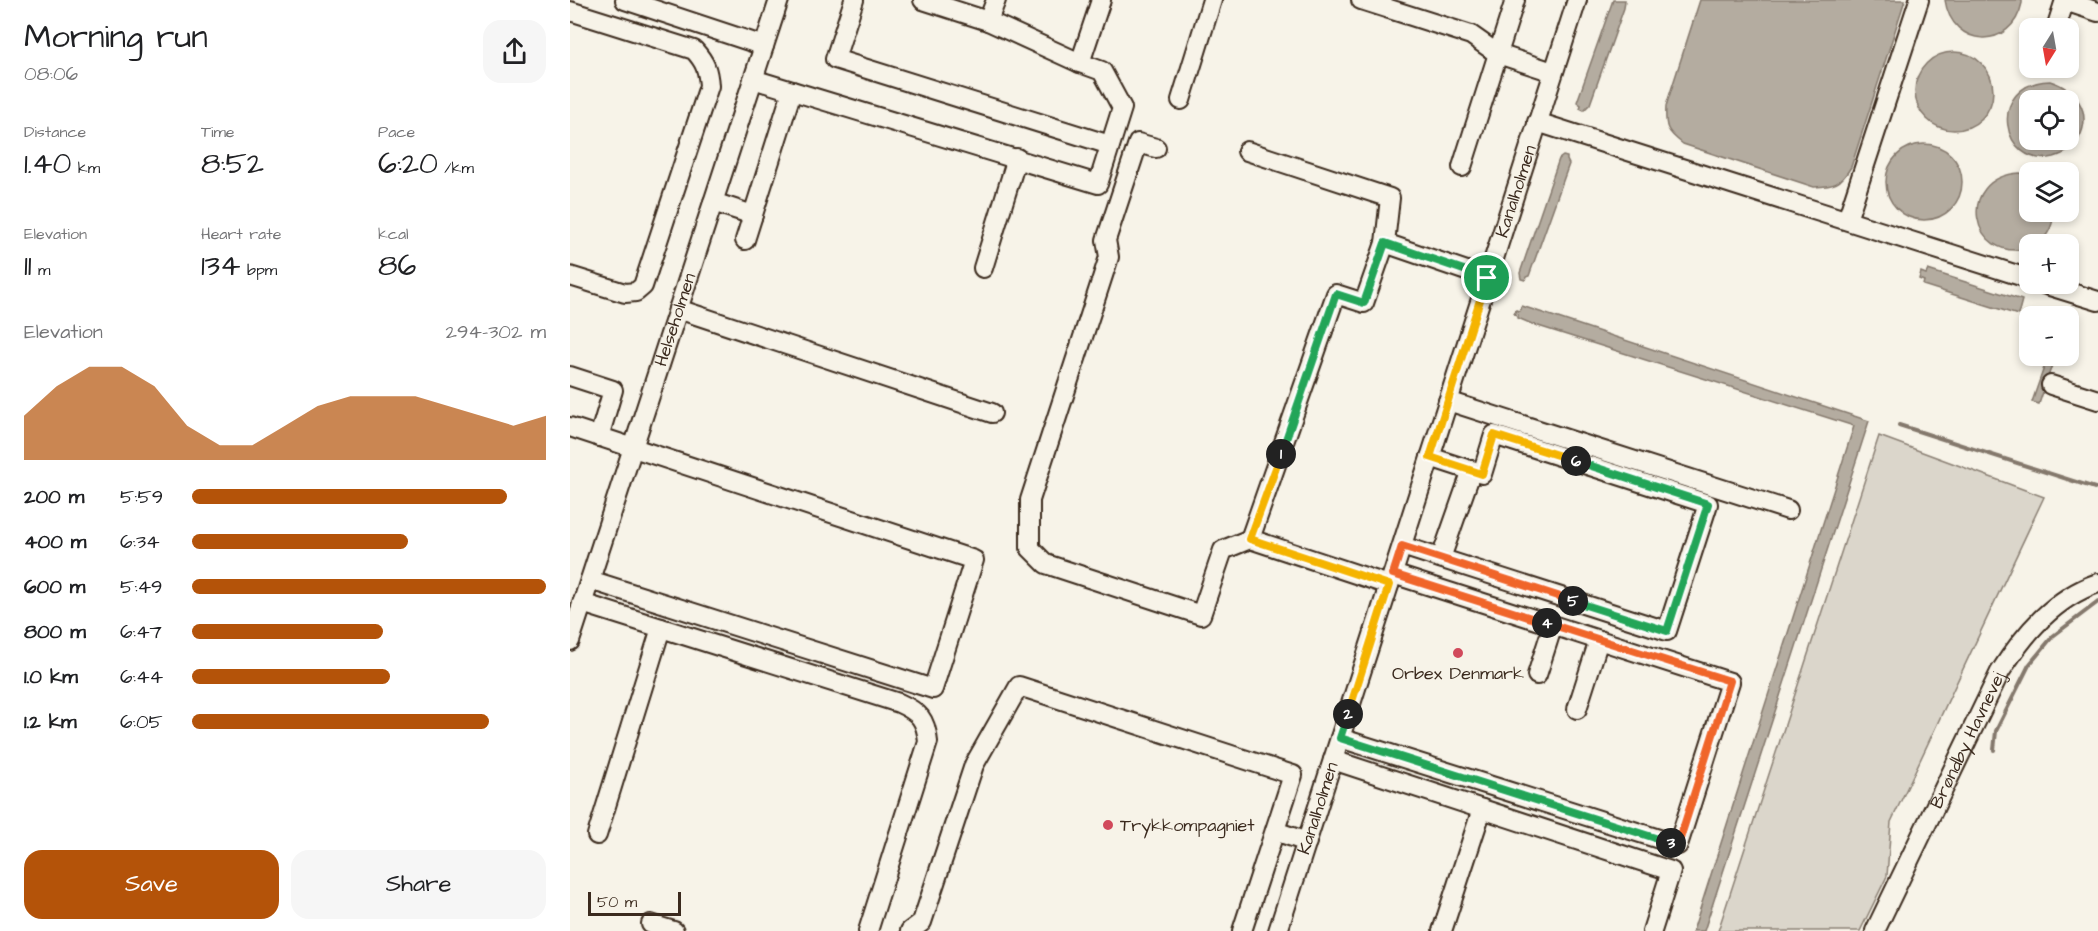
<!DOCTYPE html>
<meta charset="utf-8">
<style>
body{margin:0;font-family:"Architects Daughter",sans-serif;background:#f6f6f6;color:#202124;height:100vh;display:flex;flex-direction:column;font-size:22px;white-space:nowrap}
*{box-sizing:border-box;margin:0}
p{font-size:20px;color:#757577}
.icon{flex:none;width:33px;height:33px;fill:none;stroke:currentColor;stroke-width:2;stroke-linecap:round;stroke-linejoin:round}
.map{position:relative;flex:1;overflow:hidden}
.side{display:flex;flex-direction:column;background:#fff;width:570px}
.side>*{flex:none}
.needle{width:39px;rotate:191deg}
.fabs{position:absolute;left:1449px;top:18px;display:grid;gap:12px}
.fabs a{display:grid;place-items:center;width:60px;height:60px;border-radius:12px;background:#fff;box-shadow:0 3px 9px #0003;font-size:30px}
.scale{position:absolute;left:18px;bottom:15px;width:93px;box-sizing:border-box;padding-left:6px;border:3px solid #3b2a1e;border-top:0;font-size:16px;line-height:21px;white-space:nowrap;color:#3b2a1e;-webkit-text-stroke:4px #f7f3e8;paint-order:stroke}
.pin{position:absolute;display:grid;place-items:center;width:51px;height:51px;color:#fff;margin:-26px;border:3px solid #fff;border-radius:50%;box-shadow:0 2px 6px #0007}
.km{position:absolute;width:30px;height:30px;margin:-15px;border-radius:50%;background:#222;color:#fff;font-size:16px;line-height:30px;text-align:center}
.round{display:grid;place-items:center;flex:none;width:63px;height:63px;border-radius:18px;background:#f6f6f6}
.headline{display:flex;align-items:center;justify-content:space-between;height:102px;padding:0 24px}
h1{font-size:33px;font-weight:600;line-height:45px}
.figures{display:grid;grid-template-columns:repeat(3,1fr);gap:9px;height:102px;padding:6px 24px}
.figures div{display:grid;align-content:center}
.figures b{font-size:30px;font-weight:600}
.figures small{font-size:16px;font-weight:400}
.figures p{font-size:16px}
.chart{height:168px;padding:12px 24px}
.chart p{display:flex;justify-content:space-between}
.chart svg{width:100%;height:108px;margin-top:6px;fill:#b45309;opacity:.7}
.button{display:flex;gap:12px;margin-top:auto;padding:12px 24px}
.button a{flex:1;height:69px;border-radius:18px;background:#b45309;color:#fff;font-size:24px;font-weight:600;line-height:69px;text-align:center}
.button a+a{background:#f6f6f6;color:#202124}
ul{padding:0 24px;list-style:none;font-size:20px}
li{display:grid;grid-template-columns:96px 72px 1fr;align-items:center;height:45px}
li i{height:15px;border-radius:8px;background:#b45309}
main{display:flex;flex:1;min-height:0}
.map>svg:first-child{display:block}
</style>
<main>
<section class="side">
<div class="headline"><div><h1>Morning run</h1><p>08:06</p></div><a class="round"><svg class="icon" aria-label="share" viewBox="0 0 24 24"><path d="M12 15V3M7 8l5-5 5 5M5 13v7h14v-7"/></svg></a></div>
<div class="figures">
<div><p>Distance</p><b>1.40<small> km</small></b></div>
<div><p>Time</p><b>8:52</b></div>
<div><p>Pace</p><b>6:20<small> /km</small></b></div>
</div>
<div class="figures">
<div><p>Elevation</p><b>11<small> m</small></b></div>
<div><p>Heart rate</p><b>134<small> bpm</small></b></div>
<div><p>kcal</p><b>86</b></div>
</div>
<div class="chart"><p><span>Elevation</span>294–302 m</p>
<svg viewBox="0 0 160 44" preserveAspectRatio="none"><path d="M0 44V26L10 14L20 6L30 6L40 14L50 30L60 38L70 38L80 30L90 22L100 18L110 18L120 18L130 22L140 26L150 30L160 26V44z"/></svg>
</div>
<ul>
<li><b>200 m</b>5:59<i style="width:89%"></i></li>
<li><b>400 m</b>6:34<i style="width:61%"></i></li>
<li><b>600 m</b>5:49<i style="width:100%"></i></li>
<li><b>800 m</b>6:47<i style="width:54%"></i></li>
<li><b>1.0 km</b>6:44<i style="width:56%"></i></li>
<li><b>1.2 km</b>6:05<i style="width:84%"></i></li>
</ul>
<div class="button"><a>Save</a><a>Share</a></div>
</section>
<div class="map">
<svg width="1528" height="931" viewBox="0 0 1528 931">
<rect width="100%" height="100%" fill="#f7f3e8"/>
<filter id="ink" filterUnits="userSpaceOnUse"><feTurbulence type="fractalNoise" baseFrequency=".0167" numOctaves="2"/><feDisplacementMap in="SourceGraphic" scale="12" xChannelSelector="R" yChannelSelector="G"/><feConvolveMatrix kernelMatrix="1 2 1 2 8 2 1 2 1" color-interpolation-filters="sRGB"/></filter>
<g filter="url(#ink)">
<path fill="#dbd6cb" stroke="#8b8074" stroke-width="1.5" d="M1309 436 1474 497 1321 822 1317 876 1290 931H1148Z"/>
<g fill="#b4aca0" stroke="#84786c" stroke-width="1.5" fill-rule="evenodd">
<path d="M1043 0H1055L1054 8 1020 104 1014 110 1010 108 1011 105 1007 102Z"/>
<path d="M1130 0H1335L1281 167C1270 185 1265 186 1244 187L1113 144C1096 131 1095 127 1096 106Z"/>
<path d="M1375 0H1452V3C1442 51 1382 49 1375 0Z"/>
<circle cx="1384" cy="91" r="39"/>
<path d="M1480 81C1505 89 1523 111 1509 138 1504 148 1495 154 1484 157 1431 170 1415 83 1480 81ZM1460 100H1498V140H1460Z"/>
<circle cx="1354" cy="182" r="38"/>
<path d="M993 156 997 157V160L999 164 959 276 956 277 955 280 951 279 950 273 989 159Z"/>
<path d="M1450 173 1459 176 1460 212H1484C1483 226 1476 244 1460 244L1459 248C1400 264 1384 177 1450 173Z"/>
<path d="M1358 270 1452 300 1448 315 1353 285 1354 281 1349 279 1351 272 1356 274Z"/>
<path d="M952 306 1299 421 1134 931H1123L1284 426 962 324 948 318V315L944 314 946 310 949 311Z"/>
<path d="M1478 356H1485L1469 404 1462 402Z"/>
</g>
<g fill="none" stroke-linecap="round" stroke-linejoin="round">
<g stroke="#84786c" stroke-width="4">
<path d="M1329 425 1528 489"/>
<path d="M1424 750 1426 731 1459 665 1483 636 1528 602"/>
</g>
<g stroke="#3b2a1e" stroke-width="22">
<g id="minor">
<path d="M55 0 194 46"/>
<path d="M284 0 265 59 540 145"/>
<path d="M353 0 418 21"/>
<path d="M791 0 901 35 928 54 983 72"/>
<path d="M1495 1 1528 12"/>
<path d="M0 11 124 50C135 62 138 70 139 86L73 286 66 292 55 293 0 276"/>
<path d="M1486 28 1495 0"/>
<path d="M510 63 531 0"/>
<path d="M183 79 528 184 552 108 532 71 510 63 418 21 426 0"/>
<path d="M611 100 642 0"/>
<path d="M967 122 1460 279"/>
<path d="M586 148 568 143 536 240 539 257 460 500V548L476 564 631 615 653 550 680 539"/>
<path d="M677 151 820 198 815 243"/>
<path d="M892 167 945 0"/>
<path d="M143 202 183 215"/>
<path d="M1277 220 1349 0"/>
<path d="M175 240 222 91"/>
<path d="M413 268 447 158"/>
<path d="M1473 284 1528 301"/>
<path d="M108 309 422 413"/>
<path d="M0 376 43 390 29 437"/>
<path d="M1481 385 1528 400"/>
<path d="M878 401 1218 510"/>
<path d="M0 427 404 560 363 689 20 580"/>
<path d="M832 546 1097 631 1138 504 924 435 912 474 860 457"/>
<path d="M871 558 902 470"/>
<path d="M819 585 680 539 766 294 794 303 815 243 917 278"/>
<path d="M12 603 329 703C349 712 356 719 358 742L298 931"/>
<path id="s1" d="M0 641 209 0"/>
<path d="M967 675 983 625"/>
<path d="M1007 709 1029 640"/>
<path d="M770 738 1108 845 1160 682 823 574"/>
<path d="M763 760 1101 871 1082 931"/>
<path d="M705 831 737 842"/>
<path d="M27 835 91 628"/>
<path d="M81 924 104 931"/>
<path d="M340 931 352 922 404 765 449 686 723 775 672 931"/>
<path id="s2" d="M708 931 1007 0"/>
<path d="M872 931 912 809"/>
<path id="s3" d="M1305 931 1430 672C1454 634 1484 598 1528 583"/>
</g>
</g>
<use href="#minor" stroke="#f7f3e8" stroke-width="18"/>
</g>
</g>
<g fill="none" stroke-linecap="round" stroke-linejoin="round" filter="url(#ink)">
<g stroke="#fff" stroke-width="12">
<path id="split-1" d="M711 454 766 294 794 303 815 243 917 278"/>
</g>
<g stroke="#fff" stroke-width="12">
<path id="split-2" d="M711 454 680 539 819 585 778 714"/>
</g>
<g stroke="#fff" stroke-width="12">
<path id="split-3" d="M778 714 770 738 1101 843"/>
</g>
<g stroke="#fff" stroke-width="12">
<path id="split-4" d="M977 623 1160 681 1108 845 1101 843"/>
</g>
<g stroke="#fff" stroke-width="12">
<path id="split-5" d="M977 623 823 574 832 546 1003 601"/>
</g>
<g stroke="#fff" stroke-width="12">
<path id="split-6" d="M1003 601 1097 631 1138 504 1006 461"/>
</g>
<g stroke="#fff" stroke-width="12">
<path id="split-7" d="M917 278 860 457 912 474 924 435 1006 461"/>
</g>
<use href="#split-1" stroke="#22a559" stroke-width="8"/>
<use href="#split-2" stroke="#f5b400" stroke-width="8"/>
<use href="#split-3" stroke="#22a559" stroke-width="8"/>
<use href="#split-4" stroke="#f0652b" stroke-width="8"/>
<use href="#split-5" stroke="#f0652b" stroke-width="8"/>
<use href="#split-6" stroke="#22a559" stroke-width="8"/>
<use href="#split-7" stroke="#f5b400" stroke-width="8"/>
</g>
<g fill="#d1495b" stroke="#f7f3e8" stroke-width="2">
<circle cx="888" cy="653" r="6"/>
<circle cx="538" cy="825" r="6"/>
</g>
<g text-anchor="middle" stroke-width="5" stroke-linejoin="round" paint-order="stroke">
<g font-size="18" fill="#3b2a1e" stroke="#f7f3e8">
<text dy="6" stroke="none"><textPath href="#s2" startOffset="777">Kanalholmen</textPath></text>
<text dy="6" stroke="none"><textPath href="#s1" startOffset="338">Helseholmen</textPath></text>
<text dy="6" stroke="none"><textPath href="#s3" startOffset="212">Brøndby Havnevej</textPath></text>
<text dy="6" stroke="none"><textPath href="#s2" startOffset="129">Kanalholmen</textPath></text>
</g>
<g font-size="18" fill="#3b2a1e" stroke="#f7f3e8">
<text x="888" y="679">Orbex Denmark</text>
<text x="550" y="831" text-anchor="start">Trykkompagniet</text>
</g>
</g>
</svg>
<div class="fabs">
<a><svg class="needle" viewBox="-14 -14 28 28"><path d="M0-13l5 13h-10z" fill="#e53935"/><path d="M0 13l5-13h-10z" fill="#757577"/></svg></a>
<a><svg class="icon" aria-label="locate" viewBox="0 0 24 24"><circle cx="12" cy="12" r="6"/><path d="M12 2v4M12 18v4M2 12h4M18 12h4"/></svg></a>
<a><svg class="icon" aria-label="layers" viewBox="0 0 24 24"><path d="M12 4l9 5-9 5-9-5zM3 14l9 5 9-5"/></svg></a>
<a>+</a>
<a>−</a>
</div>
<div class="scale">50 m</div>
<div class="pin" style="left:917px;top:278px;background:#1e9e55"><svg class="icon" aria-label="arrive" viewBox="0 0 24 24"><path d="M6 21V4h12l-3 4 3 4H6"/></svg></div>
<b class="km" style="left:711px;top:454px">1</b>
<b class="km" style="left:778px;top:714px">2</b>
<b class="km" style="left:1101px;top:843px">3</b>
<b class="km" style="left:977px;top:623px">4</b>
<b class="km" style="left:1003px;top:601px">5</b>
<b class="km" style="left:1006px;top:461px">6</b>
</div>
</main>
